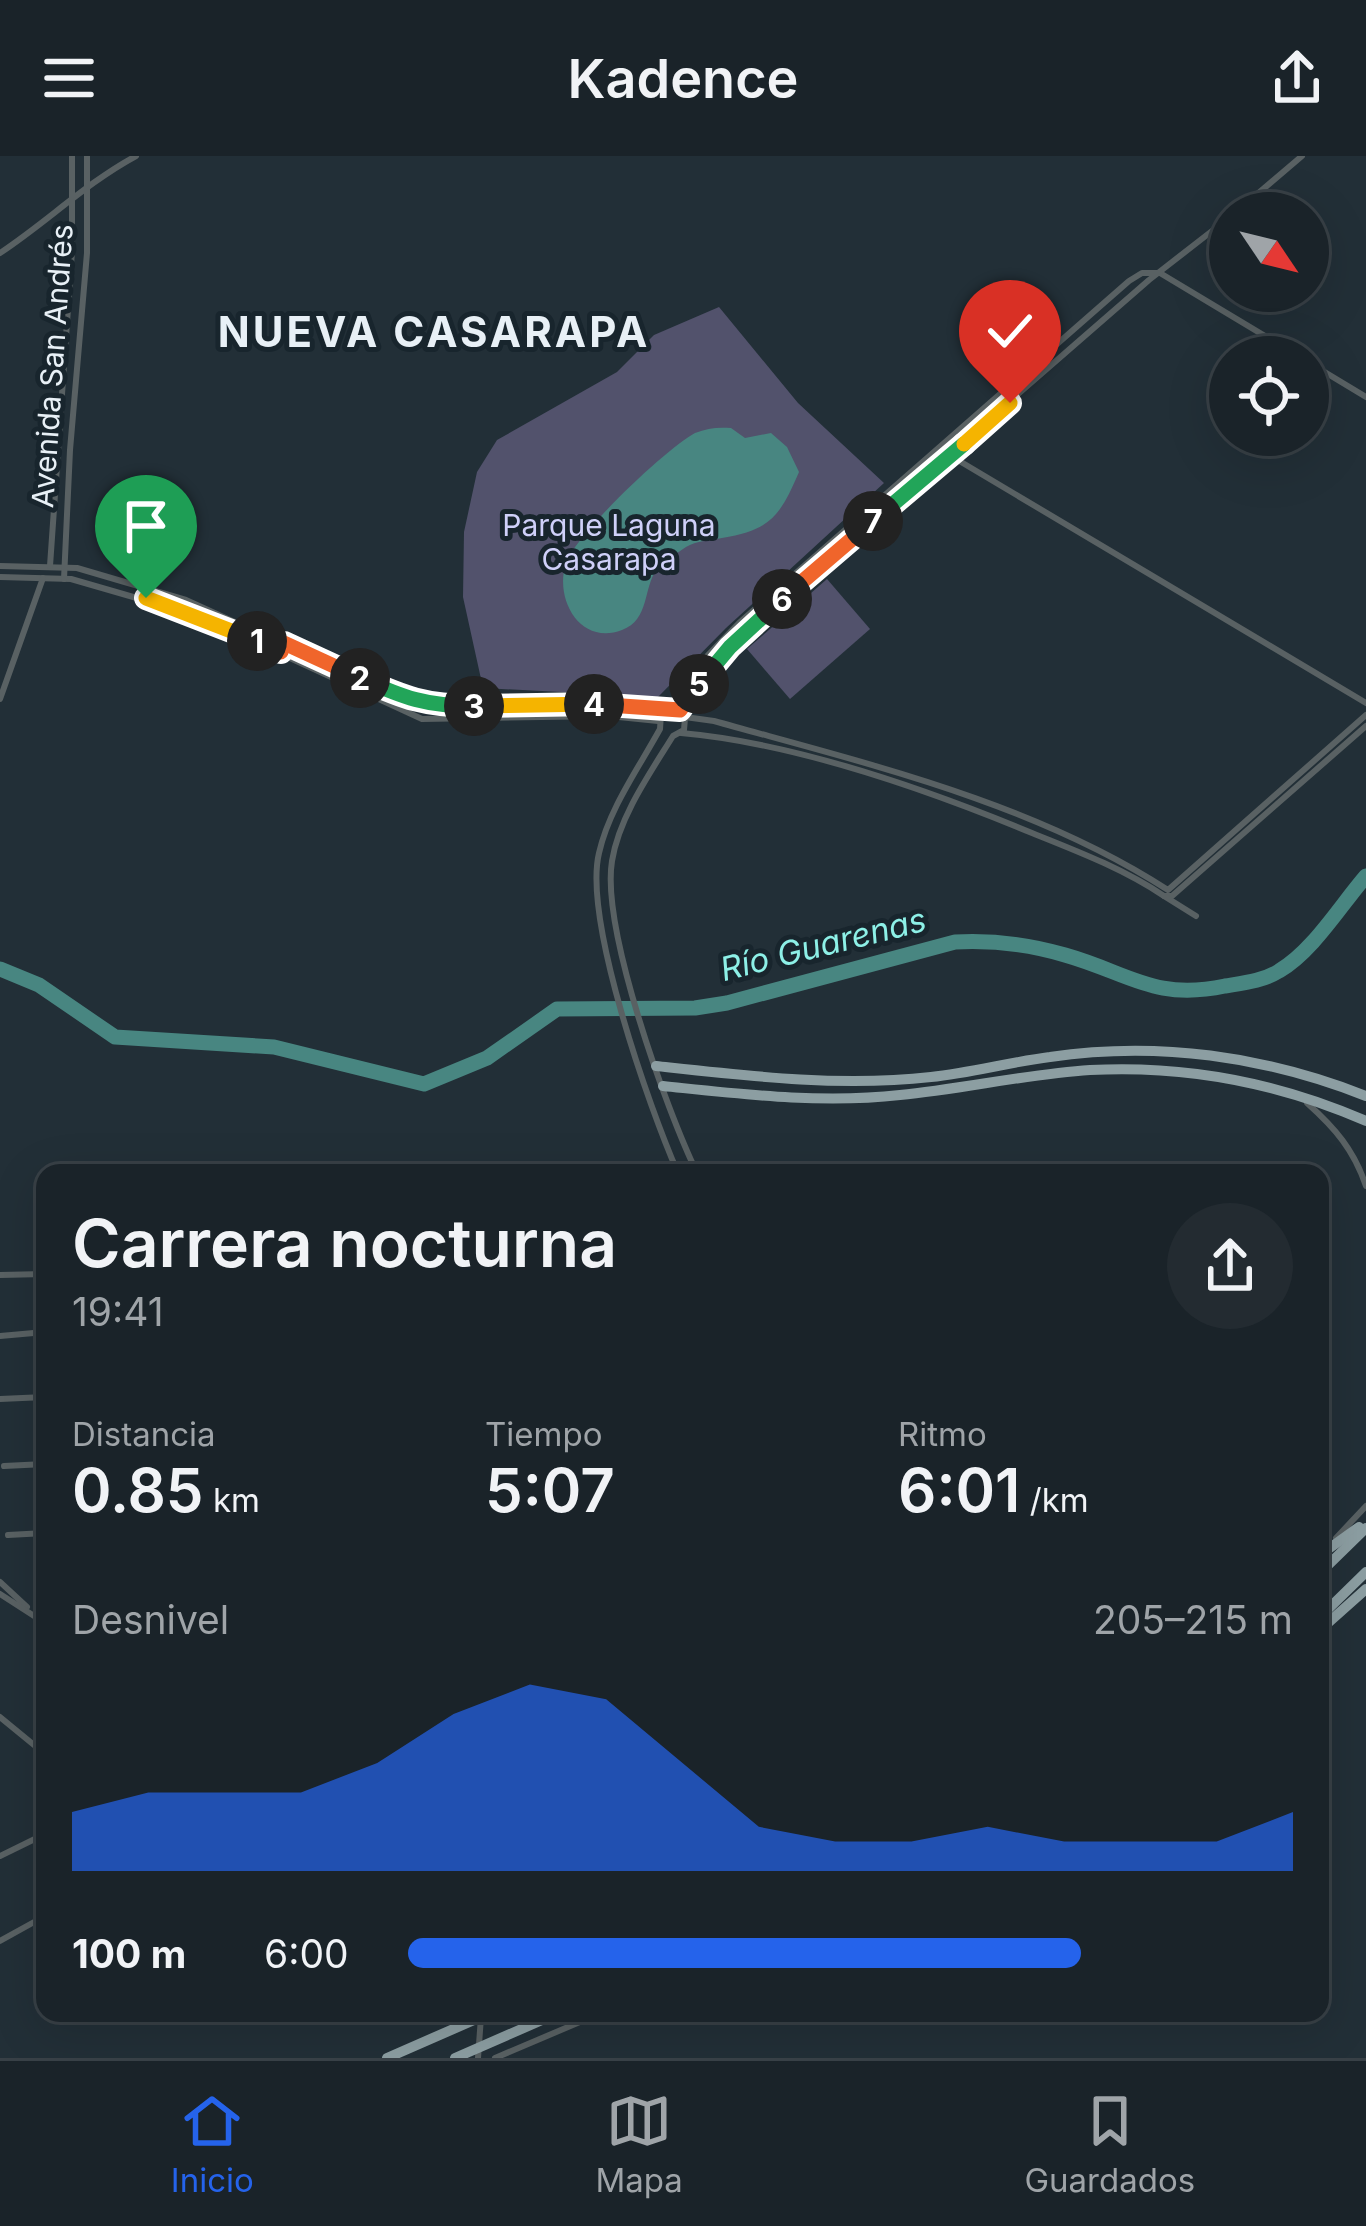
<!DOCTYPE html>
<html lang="es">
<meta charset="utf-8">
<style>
body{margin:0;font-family:Inter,sans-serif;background:#232b31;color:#f1f3f6;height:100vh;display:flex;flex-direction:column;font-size:45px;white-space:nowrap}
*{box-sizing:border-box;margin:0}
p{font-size:39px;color:#9fa4a8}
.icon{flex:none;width:66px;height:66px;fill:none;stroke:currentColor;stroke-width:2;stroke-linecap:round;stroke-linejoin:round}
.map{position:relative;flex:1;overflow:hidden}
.details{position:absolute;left:36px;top:1008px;width:1293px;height:858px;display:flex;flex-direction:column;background:#1a2329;border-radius:24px;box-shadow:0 12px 48px #0002,0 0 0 3px #384046}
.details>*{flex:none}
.needle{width:78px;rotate:125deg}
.fabs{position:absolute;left:1209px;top:36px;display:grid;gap:24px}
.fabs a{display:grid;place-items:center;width:120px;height:120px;border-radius:50%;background:#1a2329;box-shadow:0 12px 48px #0002,0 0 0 3px #384046;font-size:60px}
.pin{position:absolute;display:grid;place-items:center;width:102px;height:102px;color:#fff;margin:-123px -51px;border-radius:50% 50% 50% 0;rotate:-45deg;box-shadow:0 0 12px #0007}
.pin .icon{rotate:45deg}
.km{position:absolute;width:60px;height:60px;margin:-30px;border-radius:50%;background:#222;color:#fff;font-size:33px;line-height:60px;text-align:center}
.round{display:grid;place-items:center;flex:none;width:126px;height:126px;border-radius:63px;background:#232b31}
.head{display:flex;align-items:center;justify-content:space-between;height:204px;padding:0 36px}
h1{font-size:66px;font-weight:600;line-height:90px}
.metrics{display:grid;grid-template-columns:repeat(3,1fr);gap:18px;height:204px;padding:12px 36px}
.metrics div{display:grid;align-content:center}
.metrics b{font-size:60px;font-weight:600}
.metrics small{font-size:33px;font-weight:400}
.metrics p{font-size:33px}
.chart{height:336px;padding:24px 36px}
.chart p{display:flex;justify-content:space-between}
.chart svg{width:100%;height:216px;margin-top:12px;fill:#2563eb;opacity:.7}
ul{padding:0 36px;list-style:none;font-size:39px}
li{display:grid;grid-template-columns:192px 144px 1fr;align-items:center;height:90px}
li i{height:30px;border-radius:15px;background:#2563eb}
header{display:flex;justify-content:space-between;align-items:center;height:156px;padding:0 36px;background:#1a2329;font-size:54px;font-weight:600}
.menu{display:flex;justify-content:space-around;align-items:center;height:168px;border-top:3px solid #384046;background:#1a2329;font-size:33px;color:#9fa4a8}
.menu a{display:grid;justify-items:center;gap:6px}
.menu .selected{color:#2563eb}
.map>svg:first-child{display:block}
</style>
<header><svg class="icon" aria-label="menu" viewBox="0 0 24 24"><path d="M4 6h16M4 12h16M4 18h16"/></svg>Kadence<svg class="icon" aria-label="share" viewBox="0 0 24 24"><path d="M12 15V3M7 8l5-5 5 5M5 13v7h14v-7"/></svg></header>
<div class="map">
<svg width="1366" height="1902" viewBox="0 0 1366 1902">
<rect width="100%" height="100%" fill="#222f37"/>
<g fill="#52526c">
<path d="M719 151 798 247 884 327 726 472 658 541 483 532 463 441 464 376 477 316 497 284 617 216 654 179Z"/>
<path d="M827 423 870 473 790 543 747 493Z"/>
</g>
<path fill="#488681" d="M731 272 745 282 771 277 787 291 799 316C780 360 771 374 722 382 711 384 696 385 686 391 679 396 663 406 657 413 643 431 650 464 622 474 580 490 554 443 566 407 576 378 668 291 695 277 707 272 718 271 731 272Z"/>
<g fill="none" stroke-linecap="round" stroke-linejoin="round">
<path stroke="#488681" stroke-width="15" d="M0 813 39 829 115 881 274 891 424 928 487 902 557 853 695 852 727 847 955 786C993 784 1028 788 1065 799 1129 817 1154 845 1225 830 1243 827 1263 825 1279 815 1313 795 1340 750 1366 720"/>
<g stroke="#596163" stroke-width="6">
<path d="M1235 57 1302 0"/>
<path d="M0 97C47 66 86 27 136 0"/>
<path d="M1160 117 1300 201"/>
<path d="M1308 206 1366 241"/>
<path d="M951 300 1366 547"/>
<path d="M0 410 77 412 186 444 411 546 431 550 577 547 663 555"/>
<path d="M50 410 72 95V0"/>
<path d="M0 421 71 423 199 460 422 563 609 560 658 565"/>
<path d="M64 423 70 294 87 97V0"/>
<path d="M0 543 43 422"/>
<path d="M680 554 711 511 771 453 1149 124 1230 61"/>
<path d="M685 561 714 565C868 608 1032 646 1168 734L1366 559"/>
<path d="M685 562 684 574 673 580C650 617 619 661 612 705 601 772 666 953 697 1017"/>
<path d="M681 577C795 587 926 633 1032 677 1077 695 1124 713 1164 740H1172L1366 570"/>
<path d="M1164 740 1196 760"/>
<path d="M1307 947C1335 972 1354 994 1366 1030"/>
<path d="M678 1017C649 951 583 763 599 697 609 653 638 613 660 573L661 558 671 552 708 499 739 467 1129 125 1142 117H1160"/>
<path d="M0 1119 45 1118"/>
<path d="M0 1180 45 1176"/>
<path d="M0 1243 45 1241"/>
<path d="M4 1310 45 1308"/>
<path d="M8 1379 45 1377"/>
<path d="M1336 1382 1366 1350"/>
<path d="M0 1426 27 1451"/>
<path d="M0 1438 45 1467"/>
<path d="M0 1561 45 1598"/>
<path d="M0 1700 45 1678"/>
<path d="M0 1785 45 1760"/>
<path d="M478 1902 481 1861"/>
<path d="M495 1902 601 1857"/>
</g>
<g stroke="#8c9ea2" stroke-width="10">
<path d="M656 910C748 920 839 931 931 921 971 917 1010 906 1050 901 1157 885 1265 900 1366 940"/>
<path d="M663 930C741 938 821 948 900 939 963 933 1027 918 1090 914 1186 909 1279 927 1366 965"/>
<path d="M1320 1399 1359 1371"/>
<path d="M1320 1417 1366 1372"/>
<path d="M1320 1461 1366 1416"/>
<path d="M1320 1474 1366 1433"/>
<path d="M387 1902 490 1857"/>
<path d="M455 1902 558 1857"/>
</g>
</g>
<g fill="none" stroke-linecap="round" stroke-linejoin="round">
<g stroke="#fff" stroke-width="24">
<path id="split-1" d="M146 442 257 485"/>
</g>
<g stroke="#fff" stroke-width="24">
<path id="split-2" d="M257 485 281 496 284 487 360 522"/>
</g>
<g stroke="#fff" stroke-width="24">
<path id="split-3" d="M360 522C404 542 426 550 474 550"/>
</g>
<g stroke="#fff" stroke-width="24">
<path id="split-4" d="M474 550 594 548"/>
</g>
<g stroke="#fff" stroke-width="24">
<path id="split-5" d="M594 548 680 554 699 528"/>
</g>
<g stroke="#fff" stroke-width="24">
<path id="split-6" d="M699 528 730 491 782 443"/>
</g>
<g stroke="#fff" stroke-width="24">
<path id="split-7" d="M782 443 873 365"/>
</g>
<g stroke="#fff" stroke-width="24">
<path id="split-8" d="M873 365 964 288"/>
</g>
<g stroke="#fff" stroke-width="24">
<path id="split-9" d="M964 288 1010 247"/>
</g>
<use href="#split-1" stroke="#f5b400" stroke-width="15"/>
<use href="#split-2" stroke="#f0652b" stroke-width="15"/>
<use href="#split-3" stroke="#22a559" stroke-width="15"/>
<use href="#split-4" stroke="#f5b400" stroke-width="15"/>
<use href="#split-5" stroke="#f0652b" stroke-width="15"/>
<use href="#split-6" stroke="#22a559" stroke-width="15"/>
<use href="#split-7" stroke="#f0652b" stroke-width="15"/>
<use href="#split-8" stroke="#22a559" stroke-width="15"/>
<use href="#split-9" stroke="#f5b400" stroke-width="15"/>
</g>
<g text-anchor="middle" stroke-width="10" stroke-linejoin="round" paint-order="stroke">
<g font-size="30" fill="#e8f0f6" stroke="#18252d">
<text transform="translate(53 210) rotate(-86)" y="10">Avenida San Andrés</text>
</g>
<g font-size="30" fill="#cfd0f9" stroke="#18252d">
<text x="609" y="380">Parque Laguna<tspan x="609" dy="34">Casarapa</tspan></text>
</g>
<g font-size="33" font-style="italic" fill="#8df0e7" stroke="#18252d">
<text transform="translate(823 788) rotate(-14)" y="12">Río Guarenas</text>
</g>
<g font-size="42" font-weight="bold" letter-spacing="3" fill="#e8f0f6" stroke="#18252d">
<text x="434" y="191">NUEVA CASARAPA</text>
</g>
</g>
</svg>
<div class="fabs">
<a><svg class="needle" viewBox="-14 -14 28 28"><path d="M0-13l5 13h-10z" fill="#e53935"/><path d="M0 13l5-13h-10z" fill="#9fa4a8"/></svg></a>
<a><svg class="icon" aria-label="locate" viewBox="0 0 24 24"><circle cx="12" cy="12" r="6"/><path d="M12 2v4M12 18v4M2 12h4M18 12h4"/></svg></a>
</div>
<div class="pin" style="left:146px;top:442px;background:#1e9e55"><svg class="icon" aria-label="arrive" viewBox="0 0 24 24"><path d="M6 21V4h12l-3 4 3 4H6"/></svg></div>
<div class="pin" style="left:1010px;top:247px;background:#d93025"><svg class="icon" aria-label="check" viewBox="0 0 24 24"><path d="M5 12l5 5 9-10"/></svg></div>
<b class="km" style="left:257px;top:485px">1</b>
<b class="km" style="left:360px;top:522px">2</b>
<b class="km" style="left:474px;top:550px">3</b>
<b class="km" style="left:594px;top:548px">4</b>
<b class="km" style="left:699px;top:528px">5</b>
<b class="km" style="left:782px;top:443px">6</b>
<b class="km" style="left:873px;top:365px">7</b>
<section class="details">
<div class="head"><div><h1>Carrera nocturna</h1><p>19:41</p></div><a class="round"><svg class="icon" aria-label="share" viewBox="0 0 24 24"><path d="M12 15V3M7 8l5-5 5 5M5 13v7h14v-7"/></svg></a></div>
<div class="metrics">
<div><p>Distancia</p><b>0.85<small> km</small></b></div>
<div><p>Tiempo</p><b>5:07</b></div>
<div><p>Ritmo</p><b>6:01<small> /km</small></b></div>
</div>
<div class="chart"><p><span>Desnivel</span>205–215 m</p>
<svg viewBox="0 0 160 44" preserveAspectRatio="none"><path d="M0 44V32L10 28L20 28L30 28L40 22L50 12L60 6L70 9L80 22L90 35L100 38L110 38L120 35L130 38L140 38L150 38L160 32V44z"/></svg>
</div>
<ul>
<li><b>100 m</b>6:00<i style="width:76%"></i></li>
</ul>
</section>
</div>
<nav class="menu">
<a class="selected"><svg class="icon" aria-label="home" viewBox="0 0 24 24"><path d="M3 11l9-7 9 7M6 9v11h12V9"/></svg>Inicio</a>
<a><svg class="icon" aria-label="map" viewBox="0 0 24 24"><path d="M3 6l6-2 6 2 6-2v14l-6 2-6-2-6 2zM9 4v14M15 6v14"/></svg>Mapa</a>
<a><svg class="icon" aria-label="saved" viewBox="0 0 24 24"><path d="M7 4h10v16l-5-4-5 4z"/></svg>Guardados</a>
</nav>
